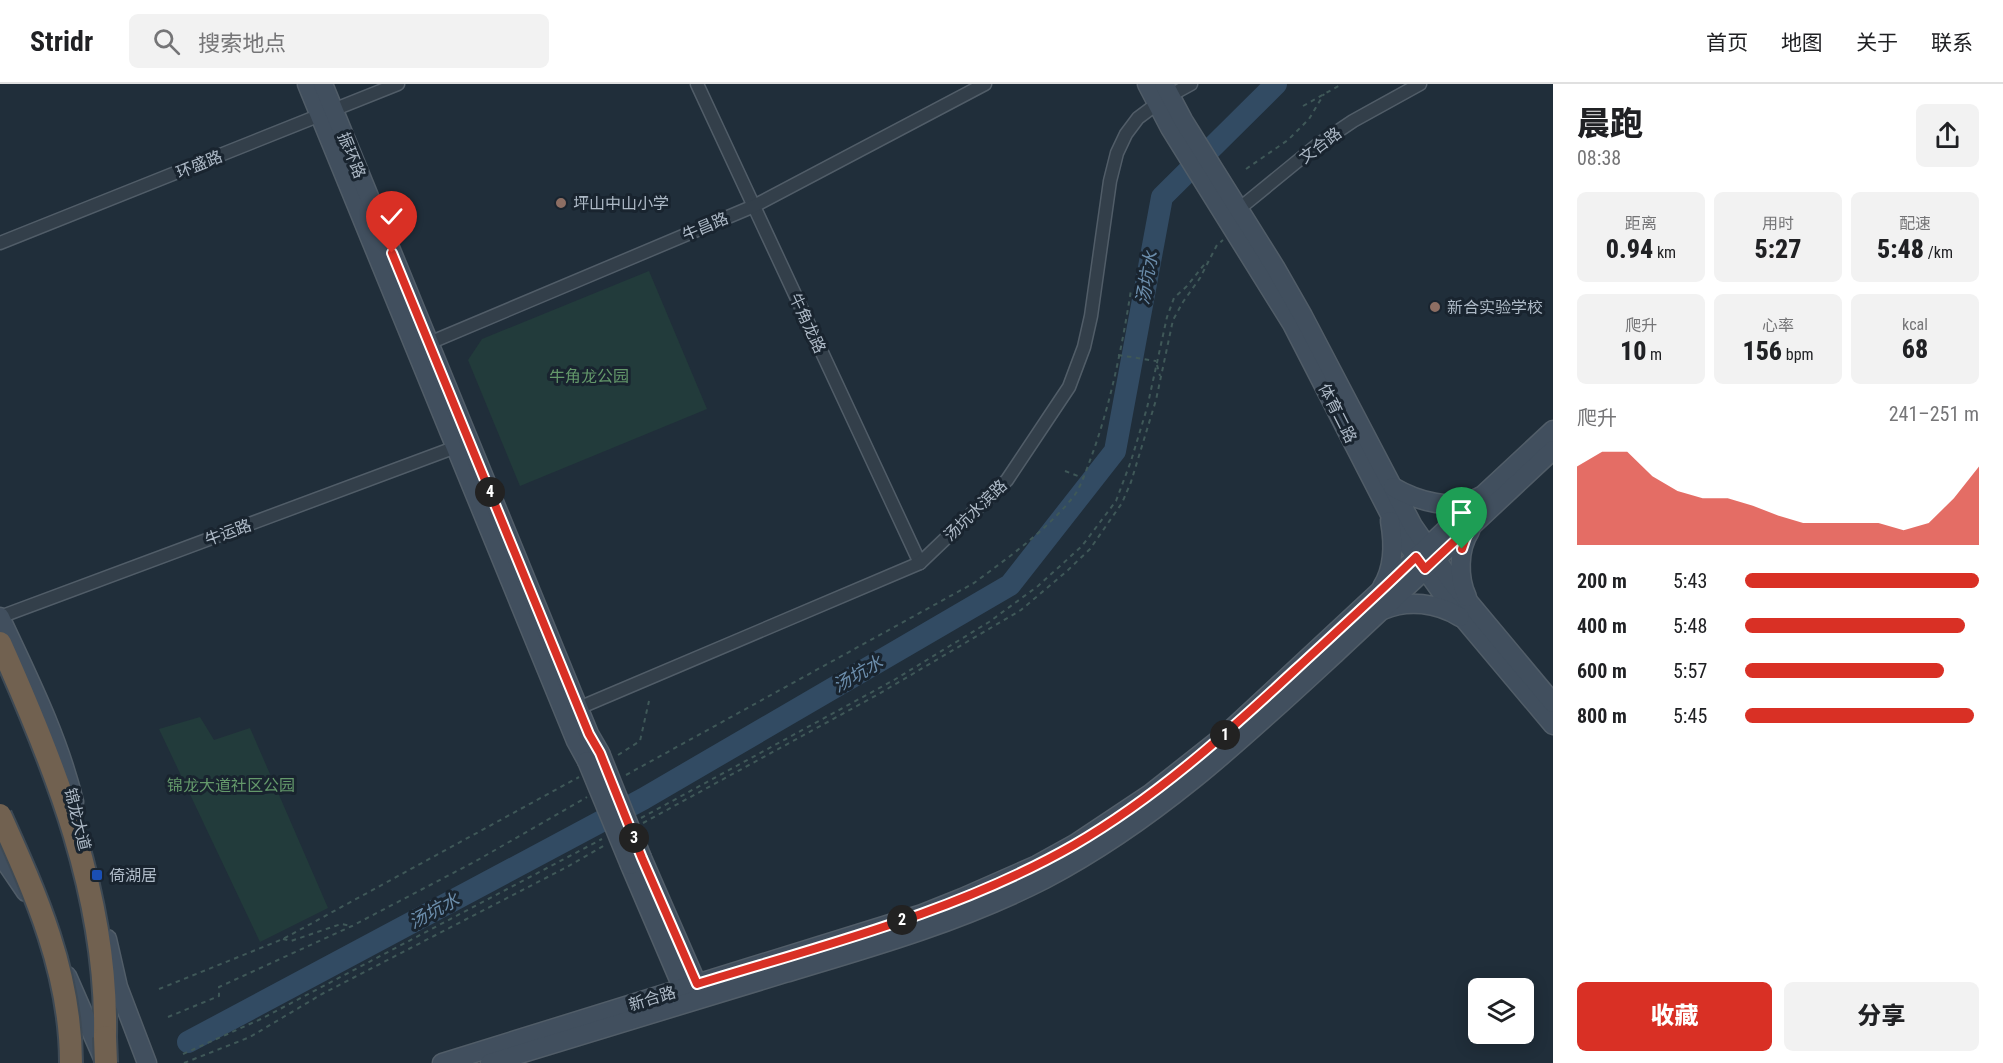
<!DOCTYPE html>
<html lang="zh">
<meta charset="utf-8">
<style>
body{margin:0;font-family:"Roboto Condensed","Noto Sans SC",sans-serif;background:#f2f2f2;color:#202124;height:100vh;display:flex;flex-direction:column;font-size:22px;white-space:nowrap}
*{box-sizing:border-box;margin:0}
p{font-size:20px;color:#757577}
.icon{flex:none;width:33px;height:33px;fill:none;stroke:currentColor;stroke-width:2;stroke-linecap:round;stroke-linejoin:round}
.map{position:relative;flex:1;overflow:hidden}
.details{display:flex;flex-direction:column;background:#fff;width:450px}
.details>*{flex:none}
.tools{position:absolute;left:1468px;top:894px;display:grid;gap:12px}
.tools a{display:grid;place-items:center;width:66px;height:66px;border-radius:9px;background:#fff;box-shadow:0 3px 15px #0003;font-size:30px}
.pin{position:absolute;display:grid;place-items:center;width:51px;height:51px;color:#fff;margin:-62px -26px;border-radius:50% 50% 50% 0;rotate:-45deg;box-shadow:0 0 6px #0007}
.pin .icon{rotate:45deg}
.km{position:absolute;width:30px;height:30px;margin:-15px;border-radius:50%;background:#222;color:#fff;font-size:16px;line-height:30px;text-align:center}
.round{display:grid;place-items:center;flex:none;width:63px;height:63px;border-radius:9px;background:#f2f2f2}
.overview{display:flex;align-items:center;justify-content:space-between;height:102px;padding:0 24px}
h1{font-size:33px;font-weight:800;line-height:45px}
.metrics{display:grid;grid-template-columns:repeat(3,1fr);gap:9px;height:102px;padding:6px 24px}
.metrics div{display:grid;align-content:center;border-radius:9px;background:#f2f2f2;text-align:center}
.metrics b{font-size:26px;font-weight:800}
.metrics small{font-size:16px;font-weight:400}
.metrics p{font-size:16px}
.chart{height:168px;padding:12px 24px}
.chart p{display:flex;justify-content:space-between}
.chart svg{width:100%;height:108px;margin-top:6px;fill:#d93025;opacity:.7}
.primary-button{display:flex;gap:12px;margin-top:auto;padding:12px 24px}
.primary-button a{flex:1;height:69px;border-radius:9px;background:#d93025;color:#fff;font-size:24px;font-weight:800;line-height:69px;text-align:center}
.primary-button a+a{background:#f2f2f2;color:#202124}
ul{padding:0 24px;list-style:none;font-size:20px}
li{display:grid;grid-template-columns:96px 72px 1fr;align-items:center;height:45px}
li i{height:15px;border-radius:8px;background:#d93025}
header{display:flex;align-items:center;gap:36px;box-sizing:border-box;height:84px;padding:0 30px;background:#fff;border-bottom:2px solid #e0e0e0}
header strong{font-size:28px}
nav{display:flex;gap:33px;margin-inline-start:auto;font-size:21px}
.search{width:420px;height:54px;background:#f2f2f2;display:flex;align-items:center;gap:15px;box-sizing:border-box;padding:0 21px;border-radius:9px;color:#757577;font-size:22px}
main{display:flex;flex:1;min-height:0}
.map>svg:first-child{display:block}
</style>
<header>
<strong>Stridr</strong>
<div class="search"><svg class="icon" aria-label="search" viewBox="0 0 24 24"><circle cx="10" cy="10" r="6"/><path d="M15 15l6 6"/></svg>搜索地点</div>
<nav><a>首页</a><a>地图</a><a>关于</a><a>联系</a></nav>
</header>
<main>
<div class="map">
<svg width="1553" height="979" viewBox="0 0 1553 979">
<rect width="100%" height="100%" fill="#202e3a"/>
<g fill="#223b3b">
<path d="M649 187 707 325 520 402 468 276 482 255Z"/>
<path d="M200 633 214 656 250 644 328 824 260 858 159 645Z"/>
</g>
<g fill="none" stroke-linecap="round" stroke-linejoin="round">
<path stroke="#324b63" stroke-width="22" d="M188 958 643 715 1010 501 1115 367 1162 113 1276 0"/>
<g stroke="#515d68" stroke-width="15">
<g id="street">
<path d="M697 0 920 479"/>
<path d="M1171 11 1191 0"/>
<path d="M1234 129 1316 62 1353 37 1420 0"/>
<path d="M0 159 398 0"/>
<path d="M422 262 754 122 985 0"/>
<path d="M0 533 456 363"/>
<path d="M574 626 920 479 1007 396 1069 303 1084 263 1091 232 1110 97 1117 69 1126 50 1138 34 1158 19"/>
</g>
</g>
<g stroke="#515d68" stroke-width="21">
<g id="secondary">
<path d="M307 0 576 657 587 677"/>
<path d="M323 0 589 650 600 669"/>
<path d="M1147 0 1170 44 1292 240 1400 450 1442 509 1553 641"/>
<path d="M1164 0 1183 36 1275 183 1303 232 1413 442 1452 498 1553 619"/>
<path d="M1393 403C1417 417 1453 428 1479 413"/>
<path d="M1382 503C1394 484 1394 459 1390 437"/>
<path d="M1467 513C1458 494 1458 465 1470 447"/>
<path d="M1383 526C1408 515 1437 519 1460 533"/>
<path d="M0 533C28 593 58 652 74 718"/>
<path d="M0 770 26 808"/>
<path d="M642 774 697 900 695 912"/>
<path d="M630 781 683 905 690 913"/>
<path d="M107 855 118 903 147 979"/>
<path d="M67 892 103 974"/>
<path d="M442 979 922 830 962 814 1037 781 1075 760 1150 710 1226 650 1553 346"/>
<path d="M490 979C589 949 687 919 785 889 873 863 963 837 1045 795 1157 736 1245 653 1337 568 1409 500 1481 433 1553 366"/>
</g>
</g>
<g stroke="#3e4a55" stroke-width="26">
<path id="highway" d="M0 559C56 684 108 814 105 953"/>
</g>
<g stroke="#3f5858" stroke-width="2" stroke-dasharray="4.5 4.5" stroke-linecap="butt">
<path d="M1303 22 1342 0"/>
<path d="M1246 85 1288 56 1309 35 1324 10"/>
<path d="M1118 271 1156 277"/>
<path d="M1157 281 1160 292"/>
<path d="M1065 387 1083 394"/>
<path d="M618 671 640 657 649 617"/>
<path d="M626 691 974 499C1009 473 1047 446 1074 412 1081 402 1085 390 1089 379 1110 324 1122 263 1131 206"/>
<path d="M641 734 894 596 989 538 1038 502 1082 462 1116 417 1131 377 1147 324 1167 233 1174 214 1187 202 1207 177"/>
<path d="M643 739 877 611 1021 526 1067 487 1090 465 1122 419 1131 398 1156 316 1173 236 1183 218 1200 194 1217 161 1223 156"/>
<path d="M283 855 291 857 341 840 352 842"/>
<path d="M159 905 283 855 579 693"/>
<path d="M168 933 219 912V903L352 842 476 777 587 713"/>
<path d="M183 970 261 935 602 755"/>
<path d="M184 979 250 953 322 910 565 784 605 761"/>
</g>
<use href="#street" stroke="#333f4a" stroke-width="12"/>
<use href="#secondary" stroke="#414f5e" stroke-width="18"/>
<use href="#highway" stroke="#716150" stroke-width="22"/>
<g stroke="#515d68" stroke-width="21" stroke-linecap="butt">
<g id="secondary-bridge">
<path d="M600 669 642 774"/>
<path d="M587 677 630 781"/>
</g>
</g>
<g stroke="#3e4a55" stroke-width="26" stroke-linecap="butt">
<g id="highway-bridge">
<path d="M0 731C36 811 71 889 71 979"/>
<path d="M105 953 106 979"/>
</g>
</g>
<use href="#secondary-bridge" stroke="#414f5e" stroke-width="18"/>
<use href="#highway-bridge" stroke="#716150" stroke-width="22"/>
</g>
<g fill="none" stroke-linecap="round" stroke-linejoin="round">
<g stroke="#fff" stroke-width="12">
<path id="route" d="M392 169 589 650 600 669 642 774 697 900C824 861 957 828 1074 761 1155 714 1225 651 1294 587 1335 549 1376 512 1416 473L1425 485 1475 438 1466 453 1462 465"/>
</g>
<use href="#route" stroke="#d93025" stroke-width="8"/>
</g>
<g fill="#8d6e63" stroke="#19242f" stroke-width="2">
<circle cx="561" cy="119" r="6"/>
<circle cx="1435" cy="223" r="6"/>
</g>
<rect fill="#1a4fb4" stroke="#19242f" stroke-width="2" x="91" y="785" width="12" height="12" rx="3"/>
<g text-anchor="middle" stroke-width="6" stroke-linejoin="round" paint-order="stroke">
<g font-size="16" fill="#aebac7" stroke="#19242f">
<text transform="translate(1320 61) rotate(-37)" y="6">文合路</text>
<text transform="translate(352 71) rotate(68)" y="6">振环路</text>
<text transform="translate(199 80) rotate(-22)" y="6">环盛路</text>
<text transform="translate(705 142) rotate(-23)" y="6">牛昌路</text>
<text transform="translate(808 239) rotate(65)" y="6">牛角龙路</text>
<text transform="translate(1338 329) rotate(63)" y="6">体育二路</text>
<text transform="translate(975 426) rotate(-44)" y="6">汤坑水滨路</text>
<text transform="translate(228 448) rotate(-20)" y="6">牛运路</text>
<text transform="translate(78 735) rotate(76)" y="6">锦龙大道</text>
<text transform="translate(652 914) rotate(-17)" y="6">新合路</text>
</g>
<g font-size="16" fill="#aebac7" stroke="#19242f" text-anchor="start">
<text x="573" y="125">坪山中山小学</text>
<text x="1447" y="229">新合实验学校</text>
<text x="109" y="797">倚湖居</text>
</g>
<g font-size="16" fill="#64996b" stroke="#19242f">
<text x="589" y="298">牛角龙公园</text>
<text x="231" y="707">锦龙大道社区公园</text>
</g>
<g font-size="18" font-style="italic" fill="#6c8eac" stroke="#19242f">
<text transform="translate(1147 194) rotate(-80)" y="6">汤坑水</text>
<text transform="translate(858 590) rotate(-30)" y="6">汤坑水</text>
<text transform="translate(434 827) rotate(-28)" y="6">汤坑水</text>
</g>
</g>
</svg>
<div class="tools">
<a><svg class="icon" aria-label="layers" viewBox="0 0 24 24"><path d="M12 4l9 5-9 5-9-5zM3 14l9 5 9-5"/></svg></a>
</div>
<div class="pin" style="left:1462px;top:465px;background:#1e9e55"><svg class="icon" aria-label="arrive" viewBox="0 0 24 24"><path d="M6 21V4h12l-3 4 3 4H6"/></svg></div>
<div class="pin" style="left:392px;top:169px;background:#d93025"><svg class="icon" aria-label="check" viewBox="0 0 24 24"><path d="M5 12l5 5 9-10"/></svg></div>
<b class="km" style="left:1225px;top:651px">1</b>
<b class="km" style="left:902px;top:836px">2</b>
<b class="km" style="left:634px;top:754px">3</b>
<b class="km" style="left:490px;top:408px">4</b>
</div>
<section class="details">
<div class="overview"><div><h1>晨跑</h1><p>08:38</p></div><a class="round"><svg class="icon" aria-label="share" viewBox="0 0 24 24"><path d="M12 15V3M7 8l5-5 5 5M5 13v7h14v-7"/></svg></a></div>
<div class="metrics">
<div><p>距离</p><b>0.94<small> km</small></b></div>
<div><p>用时</p><b>5:27</b></div>
<div><p>配速</p><b>5:48<small> /km</small></b></div>
</div>
<div class="metrics">
<div><p>爬升</p><b>10<small> m</small></b></div>
<div><p>心率</p><b>156<small> bpm</small></b></div>
<div><p>kcal</p><b>68</b></div>
</div>
<div class="chart"><p><span>爬升</span>241–251 m</p>
<svg viewBox="0 0 160 44" preserveAspectRatio="none"><path d="M0 44V12L10 6L20 6L30 16L40 22L50 25L60 25L70 28L80 32L90 35L100 35L110 35L120 35L130 38L140 35L150 25L160 12V44z"/></svg>
</div>
<ul>
<li><b>200 m</b>5:43<i style="width:100%"></i></li>
<li><b>400 m</b>5:48<i style="width:94%"></i></li>
<li><b>600 m</b>5:57<i style="width:85%"></i></li>
<li><b>800 m</b>5:45<i style="width:98%"></i></li>
</ul>
<div class="primary-button"><a>收藏</a><a>分享</a></div>
</section>
</main>
